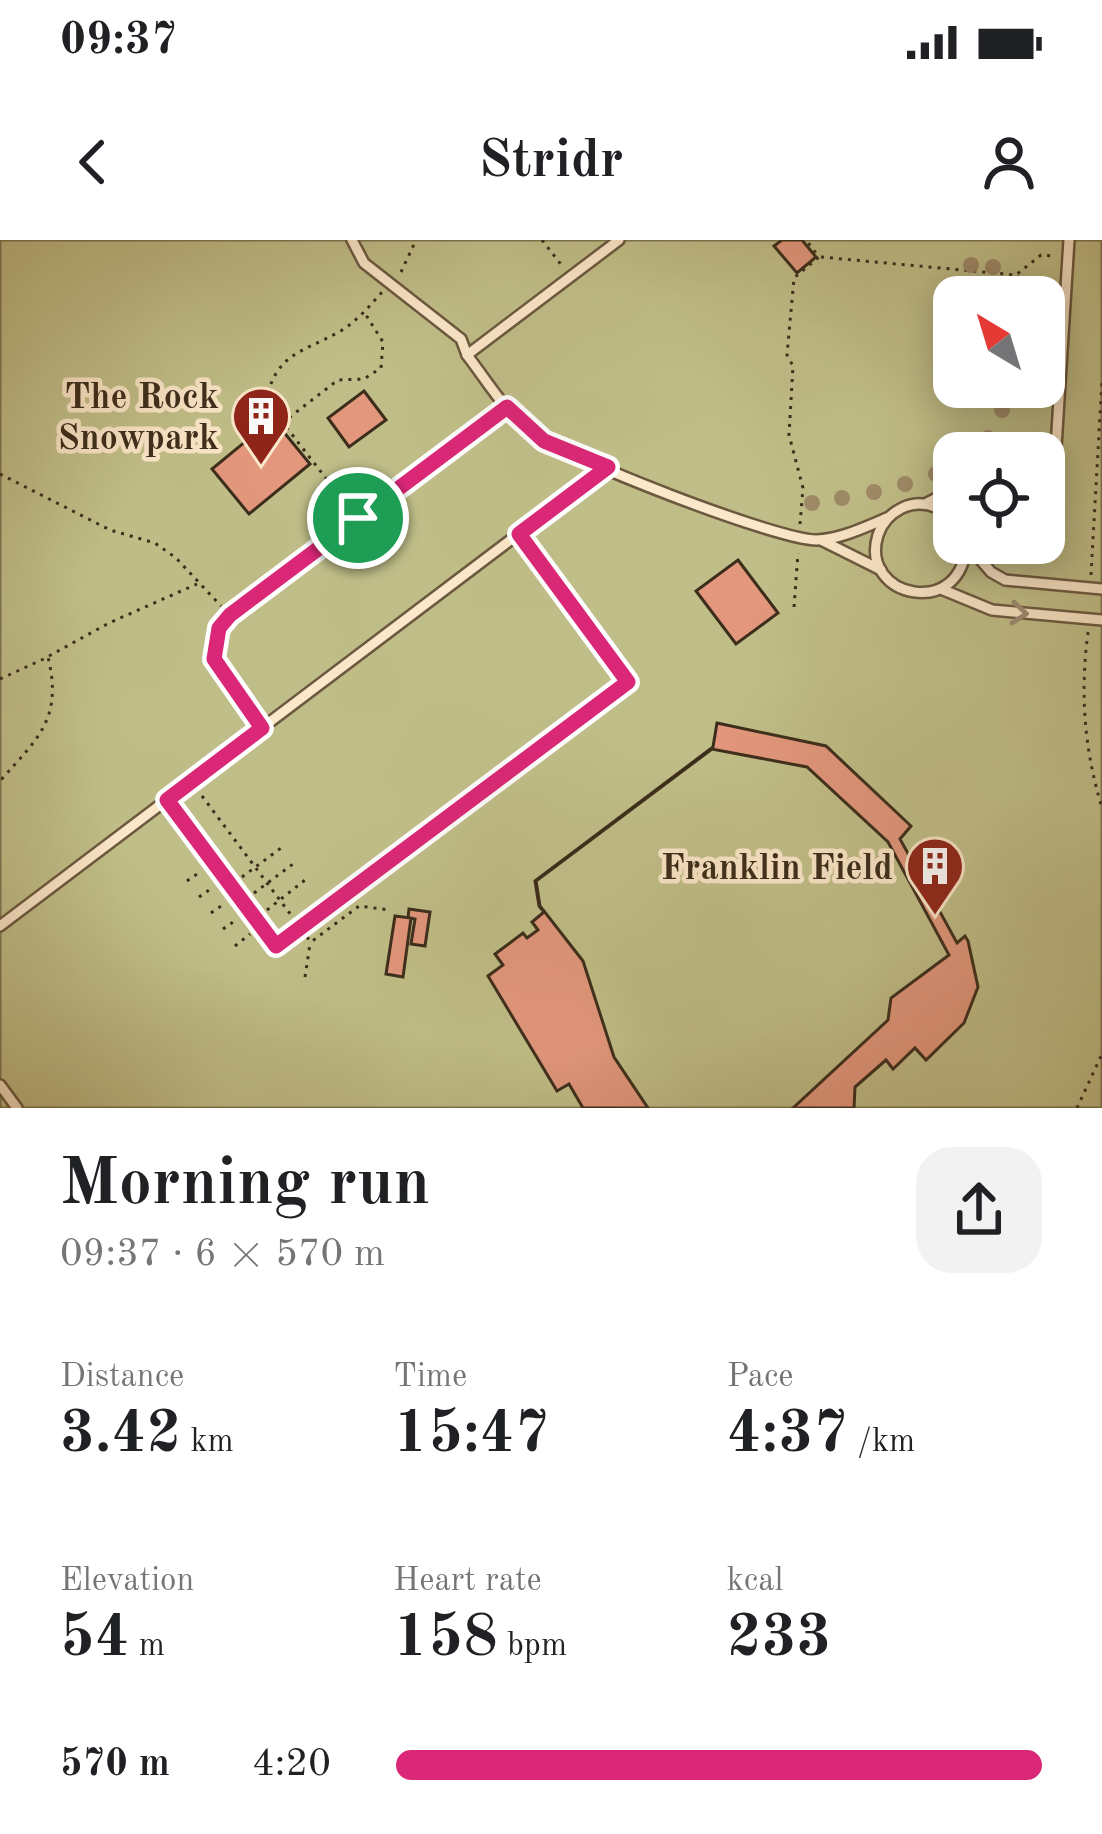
<!DOCTYPE html>
<meta charset="utf-8">
<style>
body{margin:0;font-family:"Old Standard TT",serif;background:#f2f2f2;color:#202124;height:100vh;display:flex;flex-direction:column;font-size:45px;white-space:nowrap}
*{box-sizing:border-box;margin:0}
p{font-size:39px;color:#757577}
.icon{flex:none;width:66px;height:66px;fill:none;stroke:currentColor;stroke-width:2;stroke-linecap:round;stroke-linejoin:round}
.map{position:relative;height:868px;overflow:hidden}
.side{display:flex;flex-direction:column;background:#fff;flex:1}
.side>*{flex:none}
.needle{width:78px;rotate:322deg}
.tools{position:absolute;left:933px;top:36px;display:grid;gap:24px}
.tools a{display:grid;place-items:center;width:132px;height:132px;border-radius:24px;background:#fff;box-shadow:0 6px 30px #0003;font-size:60px}
.pin{position:absolute;display:grid;place-items:center;width:102px;height:102px;color:#fff;margin:-51px;border:6px solid #fff;border-radius:50%;box-shadow:0 3px 12px #0007}
.round{display:grid;place-items:center;flex:none;width:126px;height:126px;border-radius:36px;background:#f2f2f2}
.summary{display:flex;align-items:center;justify-content:space-between;height:204px;padding:0 60px}
h1{font-size:66px;font-weight:700;line-height:90px}
.figures{display:grid;grid-template-columns:repeat(3,1fr);gap:18px;height:204px;padding:12px 60px}
.figures div{display:grid;align-content:center}
.figures b{font-size:60px;font-weight:700}
.figures small{font-size:33px;font-weight:400}
.figures p{font-size:33px}
ul{padding:0 60px;list-style:none;font-size:39px}
li{display:grid;grid-template-columns:192px 144px 1fr;align-items:center;height:90px}
li i{height:30px;border-radius:15px;background:#db2777}
.status{display:flex;justify-content:space-between;align-items:center;height:84px;padding:0 60px;background:#fff;direction:ltr}
.status svg{height:33px;fill:currentColor}
header{display:flex;justify-content:space-between;align-items:center;height:156px;padding:0 60px;background:#fff;font-size:54px;font-weight:700}
.map>svg:first-child{display:block}
</style>
<div class="status"><b>09:37</b><svg viewBox="0 0 49 12"><path d="M0 12V9h3v3zM5 12V6h3v6zM10 12V3h3v9zM15 12V0h3v12zM26 1h20v11H26zM47 4h2v5h-2z"/></svg></div>
<header><svg class="icon" aria-label="back" viewBox="0 0 24 24"><path d="M15 5l-7 7 7 7"/></svg>Stridr<svg class="icon" aria-label="person" viewBox="0 0 24 24"><circle cx="12" cy="8" r="4"/><path d="M4 21q1-7 8-7t8 7"/></svg></header>
<div class="map">
<svg width="1102" height="868" viewBox="0 0 1102 868">
<rect width="100%" height="100%" fill="#f9daac"/>
<filter id="stains"><feTurbulence type="fractalNoise" baseFrequency=".00167" numOctaves="4"/><feColorMatrix values="0 0 0 0 .2 0 0 0 0 .09 0 0 0 0 .02 0 0 0 .5 -.17"/></filter>
<radialGradient id="worn" r=".72"><stop offset=".6" stop-color="#630" stop-opacity="0"/><stop offset="1" stop-color="#630" stop-opacity=".3"/></radialGradient>
<path fill="#c0be88" stroke="#7e7652" stroke-width="3" fill-rule="evenodd" d="M0 0H1102V868H0ZM954 57H1044V147H954ZM954 213H1044V303H954Z"/>
<g fill="#e3977d" stroke="#3c2d1b" stroke-width="3">
<path d="M782 0H802L816 17 797 33 774 6Z"/>
<path d="M364 151 386 180 349 207 328 178Z"/>
<path d="M273 179 310 224 249 274 212 229Z"/>
<path d="M738 320 778 373 736 404 696 351Z"/>
<path d="M717 483 826 506 911 586 900 599 957 703 965 696 968 701 978 747 964 783 926 820 915 808 893 829 886 820 855 847 854 868H793L888 780 891 758 949 715 888 602 807 527 712 509 536 641 540 666 583 721 614 817 648 868H583L569 844 557 851 488 736 503 725 495 714 523 693 527 698 538 690 532 682 544 672 539 666 535 641 713 507Z"/>
<path d="M409 669 430 672 425 706 411 704 415 679 408 678Z"/>
<path d="M395 676 411 678 403 737 386 734Z"/>
</g>
<g fill="none" stroke-linecap="round" stroke-linejoin="round">
<g stroke="#6b583f" stroke-width="14">
<g id="lane">
<path d="M352 0 364 23 461 99 467 115"/>
<path d="M619 0 467 115C487 141 506 173 532 193 564 217 779 301 817 300 841 299 865 287 887 278"/>
<path d="M1044 222 1055 223 1069 0"/>
<path d="M927 263 954 249"/>
<path d="M954 278C939 266 921 259 902 268 890 274 882 283 878 295 858 358 964 381 966 303"/>
<path d="M821 300 881 330"/>
<path d="M967 304 991 332 1005 340 1102 349"/>
<path d="M941 349 992 370 1102 380"/>
<path d="M263 487 214 419 219 387 230 375 507 167"/>
<path d="M167 559 276 706 628 442 519 294"/>
<path d="M0 686 607 227"/>
<path d="M0 845 17 868"/>
</g>
</g>
<g stroke="#3c2d1b" stroke-width="3" stroke-dasharray="3 6" stroke-linecap="butt">
<path d="M542 0 563 27"/>
<path d="M821 17 1016 35 1041 15 1055 16"/>
<path d="M401 32 416 0"/>
<path d="M1017 36 1037 57"/>
<path d="M282 183 338 140 364 139 381 128 383 102 366 75"/>
<path d="M0 234 110 290 155 303 176 318 221 366"/>
<path d="M349 268 266 161C276 114 300 113 339 92 356 82 369 67 382 52"/>
<path d="M800 284 803 248 789 195 793 126 787 115 794 38 819 17 806 0"/>
<path d="M1091 335 1102 140"/>
<path d="M794 367 798 313"/>
<path d="M1088 392C1080 454 1084 508 1102 568"/>
<path d="M49 416 109 383 197 344"/>
<path d="M0 439 48 417C63 479 38 498 0 541"/>
<path d="M202 556 291 675"/>
<path d="M242 637 281 608"/>
<path d="M187 641 200 632"/>
<path d="M254 653 293 624"/>
<path d="M199 657 212 648"/>
<path d="M267 670 305 640"/>
<path d="M211 673 224 664"/>
<path d="M223 689 236 680"/>
<path d="M307 697 311 702 359 666 390 670"/>
<path d="M235 706 250 694"/>
<path d="M305 737 310 704"/>
<path d="M1077 868 1102 814"/>
</g>
<use href="#lane" stroke="#fbe7c9" stroke-width="9"/>
</g>
<g fill="#9f8b68">
<circle cx="971" cy="25" r="8"/>
<circle cx="993" cy="27" r="8"/>
<circle cx="968" cy="44" r="8"/>
<circle cx="992" cy="46" r="8"/>
<circle cx="1012" cy="47" r="8"/>
<circle cx="1002" cy="170" r="8"/>
<circle cx="988" cy="198" r="8"/>
<circle cx="936" cy="234" r="8"/>
<circle cx="905" cy="244" r="8"/>
<circle cx="874" cy="252" r="8"/>
<circle cx="842" cy="258" r="8"/>
<circle cx="812" cy="263" r="8"/>
</g>
<defs><path id="oneway-chevron" d="M-2-3.5L2.5 0L-2 3.5" fill="none" stroke-width="1.6" stroke-linecap="round" stroke-linejoin="round" transform="scale(3)"/></defs>
<use stroke="#9c8a72" href="#oneway-chevron" transform="translate(1019 373) rotate(5)"/>
<g fill="none" stroke-linecap="round" stroke-linejoin="round">
<g stroke="#fff" stroke-width="24">
<path id="route" d="M507 167 544 201 608 227 519 294 628 442 276 706 167 560 262 488 214 419 219 388 230 375Z"/>
</g>
<use href="#route" stroke="#db2777" stroke-width="15"/>
</g>
<defs>
<g id="building-pin" transform="scale(3)"><path d="M0 17L-7.5 6A9.5 9.5 0 1 1 7.5 6Z" fill="#8f2418" stroke="#fbe7c9"/><path d="M-4-6H4V6H1V3H-1V6H-4ZM-2.5-4.3h1.7v1.8h-1.7ZM.8-4.3h1.7v1.8H.8ZM-2.5-1h1.7V.8h-1.7ZM.8-1h1.7V.8H.8Z" fill="#fff"/></g>
</defs>
<g fill-rule="evenodd">
<use href="#building-pin" x="261" y="176"/>
<use href="#building-pin" x="935" y="626"/>
</g>
<g text-anchor="middle" stroke-width="9" stroke-linejoin="round" paint-order="stroke">
<g font-size="36" font-weight="bold" fill="#3c2d1b" stroke="#fbe7c9" text-anchor="end">
<text x="219" y="168">The Rock<tspan x="219" dy="41">Snowpark</tspan></text>
<text x="893" y="639">Franklin Field</text>
</g>
</g>
<rect width="100%" height="100%" filter="url(#stains)"/>
<rect width="100%" height="100%" fill="url(#worn)"/>
</svg>
<div class="tools">
<a><svg class="needle" viewBox="-14 -14 28 28"><path d="M0-13l5 13h-10z" fill="#e53935"/><path d="M0 13l5-13h-10z" fill="#757577"/></svg></a>
<a><svg class="icon" aria-label="locate" viewBox="0 0 24 24"><circle cx="12" cy="12" r="6"/><path d="M12 2v4M12 18v4M2 12h4M18 12h4"/></svg></a>
</div>
<div class="pin" style="left:358px;top:278px;background:#1e9e55"><svg class="icon" aria-label="arrive" viewBox="0 0 24 24"><path d="M6 21V4h12l-3 4 3 4H6"/></svg></div>
</div>
<section class="side">
<div class="summary"><div><h1>Morning run</h1><p>09:37 · 6 × 570 m</p></div><a class="round"><svg class="icon" aria-label="share" viewBox="0 0 24 24"><path d="M12 15V3M7 8l5-5 5 5M5 13v7h14v-7"/></svg></a></div>
<div class="figures">
<div><p>Distance</p><b>3.42<small> km</small></b></div>
<div><p>Time</p><b>15:47</b></div>
<div><p>Pace</p><b>4:37<small> /km</small></b></div>
</div>
<div class="figures">
<div><p>Elevation</p><b>54<small> m</small></b></div>
<div><p>Heart rate</p><b>158<small> bpm</small></b></div>
<div><p>kcal</p><b>233</b></div>
</div>
<ul>
<li><b>570 m</b>4:20<i style="width:100%"></i></li>
</ul>
</section>
